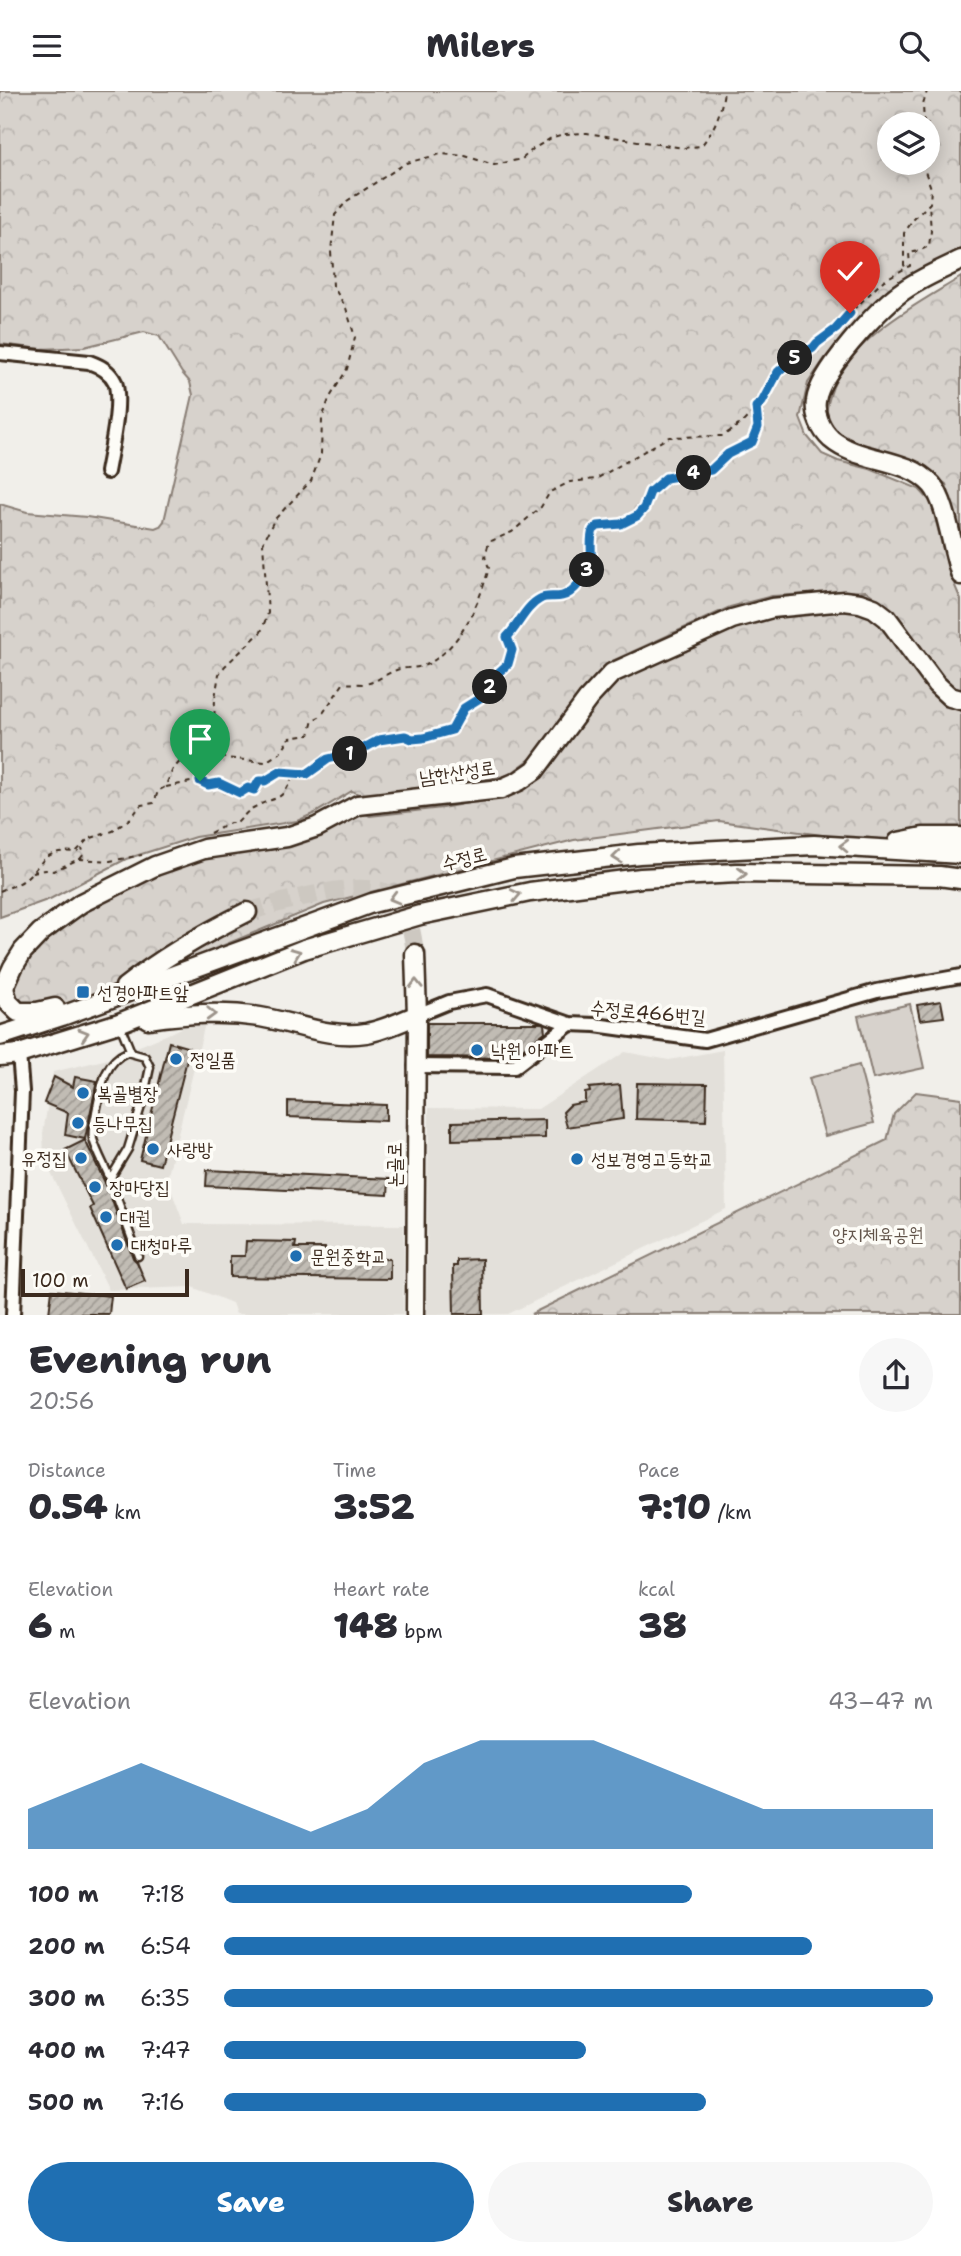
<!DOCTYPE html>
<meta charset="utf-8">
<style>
body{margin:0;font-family:"Shantell Sans","Poor Story",sans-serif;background:#f7f7f7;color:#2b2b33;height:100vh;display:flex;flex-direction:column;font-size:26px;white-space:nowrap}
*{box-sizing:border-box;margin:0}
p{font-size:23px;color:#7c7c81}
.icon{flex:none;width:38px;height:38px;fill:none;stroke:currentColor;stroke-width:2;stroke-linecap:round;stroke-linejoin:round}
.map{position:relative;height:1224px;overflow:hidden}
.side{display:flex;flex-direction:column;background:#fff;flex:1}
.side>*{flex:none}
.tools{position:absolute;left:877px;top:21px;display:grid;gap:14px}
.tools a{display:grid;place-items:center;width:63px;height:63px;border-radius:50%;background:#fff;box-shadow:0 4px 18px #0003;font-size:35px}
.scale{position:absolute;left:21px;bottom:18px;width:168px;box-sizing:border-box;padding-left:7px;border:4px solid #3b2a1e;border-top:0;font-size:19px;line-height:24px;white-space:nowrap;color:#3b2a1e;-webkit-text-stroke:5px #fdfcf7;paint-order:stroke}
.pin{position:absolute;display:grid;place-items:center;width:60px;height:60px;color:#fff;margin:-72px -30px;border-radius:50% 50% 50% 0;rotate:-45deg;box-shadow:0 0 7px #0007}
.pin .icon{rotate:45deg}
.km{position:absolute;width:35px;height:35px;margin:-18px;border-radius:50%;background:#222;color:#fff;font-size:19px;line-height:35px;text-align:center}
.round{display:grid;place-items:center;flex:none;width:74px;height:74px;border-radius:37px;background:#f7f7f7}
.overview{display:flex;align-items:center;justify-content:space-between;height:119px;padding:0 28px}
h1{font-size:38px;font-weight:800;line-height:52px}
.metrics{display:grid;grid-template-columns:repeat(3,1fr);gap:10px;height:119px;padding:7px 28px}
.metrics div{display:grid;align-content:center}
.metrics b{font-size:35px;font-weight:800}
.metrics small{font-size:19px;font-weight:400}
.metrics p{font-size:19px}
.chart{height:196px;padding:14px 28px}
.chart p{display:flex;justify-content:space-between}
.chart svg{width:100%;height:126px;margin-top:7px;fill:#1f6fb2;opacity:.7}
.primary-button{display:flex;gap:14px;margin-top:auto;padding:14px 28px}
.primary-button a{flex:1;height:80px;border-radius:42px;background:#1f6fb2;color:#fff;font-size:28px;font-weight:800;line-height:80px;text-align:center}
.primary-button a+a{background:#f7f7f7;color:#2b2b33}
ul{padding:0 28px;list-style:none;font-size:23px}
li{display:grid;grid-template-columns:112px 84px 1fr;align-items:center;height:52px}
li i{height:18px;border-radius:9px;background:#1f6fb2}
header{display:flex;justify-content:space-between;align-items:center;height:91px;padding:0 28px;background:#fff;font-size:32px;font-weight:800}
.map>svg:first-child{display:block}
</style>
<header><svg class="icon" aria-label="menu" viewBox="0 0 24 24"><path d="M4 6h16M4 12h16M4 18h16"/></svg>Milers<svg class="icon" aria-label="search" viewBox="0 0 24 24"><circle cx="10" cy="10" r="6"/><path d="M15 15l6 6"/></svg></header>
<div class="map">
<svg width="961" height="1224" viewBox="0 0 961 1224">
<defs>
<pattern id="forest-crowns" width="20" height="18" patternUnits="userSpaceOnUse" patternTransform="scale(1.75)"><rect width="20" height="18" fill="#d7d2cc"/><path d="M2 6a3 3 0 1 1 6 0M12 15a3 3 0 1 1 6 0" fill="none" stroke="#b9b4af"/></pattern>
<pattern id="building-hatch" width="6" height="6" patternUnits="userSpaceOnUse" patternTransform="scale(1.75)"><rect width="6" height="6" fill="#c1bcb4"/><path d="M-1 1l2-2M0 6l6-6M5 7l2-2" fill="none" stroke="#9e9992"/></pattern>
</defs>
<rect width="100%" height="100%" fill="#f1efea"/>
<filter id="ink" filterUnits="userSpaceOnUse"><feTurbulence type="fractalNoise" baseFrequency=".0143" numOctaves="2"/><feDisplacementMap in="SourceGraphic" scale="14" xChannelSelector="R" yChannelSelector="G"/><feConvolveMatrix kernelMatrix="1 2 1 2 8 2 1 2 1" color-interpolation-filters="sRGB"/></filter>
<g filter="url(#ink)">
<g fill="#e3e0da">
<path d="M207 924 167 1088 184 1133 404 1134 403 1223H236L232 1212 192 1196 109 1199 44 1068 43 1042 53 981 108 968 166 944Z"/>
<path d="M723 959 726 1118 508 1223 426 1224 429 1017 538 1018 625 961 669 969Z"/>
</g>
<g fill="url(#forest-crowns)" stroke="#897e75" stroke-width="2" fill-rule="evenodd">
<path d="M0 0H961V162L860 229 825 267 808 292 800 327 807 345 822 363 838 370 870 378 919 398 931 411 949 481 961 509V599C933 590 899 520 866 500L772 505 730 516 612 570 594 588 541 660 509 684 436 698 364 706 352 700 315 722 297 730 195 746 126 768 50 808 0 826V413L27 421 87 426 155 437 160 435 164 430 193 304 190 291 182 282 159 245 144 241 84 256 42 258 0 253ZM889 33H928V72H889Z"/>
<path d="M961 186V443L946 393 926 379 841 348 824 331C827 317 829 302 836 289 862 241 916 214 961 186Z"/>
<path d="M863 520C899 542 927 609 961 620V763L719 730 574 749 324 813 93 908 33 924 12 916V890L31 863 62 836 112 806 153 784 200 765 358 719 370 725 442 717 515 703 547 679 600 607 618 589 736 535 777 524Z"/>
<path d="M916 1001 961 1007V1223H531L887 1049 894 1023Z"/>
</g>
<g fill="#d7d2cc" stroke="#897e75" stroke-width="2">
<path d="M910 913 924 977 873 988 858 925Z"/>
<path d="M859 974 874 1032 825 1045 809 987Z"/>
</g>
<g fill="url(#building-hatch)" stroke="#3b2a1e" stroke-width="2">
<path d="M941 910 944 926 920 929 917 914Z"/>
<path d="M427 932H542L544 933 545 941 511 967 427 966Z"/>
<path d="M169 951 190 957 160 1074 140 1069Z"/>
<path d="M54 986 73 996 75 986 97 990 85 1048 65 1044 68 1022 44 1012Z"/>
<path d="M637 992 707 993 706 1030 636 1028Z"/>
<path d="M620 994 623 1028 567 1036 563 1021 570 1014 585 1011V1002L590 1001 589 997Z"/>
<path d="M288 1010 386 1014V1030L288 1026Z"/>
<path d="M545 1029V1047L452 1049V1031Z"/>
<path d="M85 1049 107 1096 133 1167 137 1171 145 1190 126 1198 90 1117 93 1115 65 1059Z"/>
<path d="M207 1079 389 1088 388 1104 206 1095Z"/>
<path d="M246 1150 296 1151 295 1157H325V1167L390 1168V1188L230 1186V1165H245Z"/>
<path d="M482 1168 483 1223H454L453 1175H457V1169Z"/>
<path d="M52 1199 111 1205 109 1223H49Z"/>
</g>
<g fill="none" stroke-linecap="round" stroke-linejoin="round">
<path stroke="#cdc8c1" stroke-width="18" stroke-dasharray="18 9" stroke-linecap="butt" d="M247 821C279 812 361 786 391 804 409 815 413 844 415 863"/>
<g stroke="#3b2a1e" stroke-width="11">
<g id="service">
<path d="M120 934 131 961"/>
<path d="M127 961 145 966 150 976 143 1009 128 1058 110 1088C105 1075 97 1062 93 1048 91 1039 95 1030 96 1021 101 999 103 971 127 961Z"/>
<path d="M110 1088 138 1165"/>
</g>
</g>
<g stroke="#3b2a1e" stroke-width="18">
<g id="minor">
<path d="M0 262 89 271C100 275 110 280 115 291 122 312 111 358 107 381"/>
<path d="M417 924 449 911 487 904 570 933 595 934 705 949 877 900 961 885"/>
<path d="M415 975 514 976 570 933"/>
<path d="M13 1224 22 1000 19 963"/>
</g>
</g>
<g stroke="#3b2a1e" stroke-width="21">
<path id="tertiary" d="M415 1224 417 924"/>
</g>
<g stroke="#3b2a1e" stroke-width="23">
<g id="secondary">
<path d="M961 169C941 179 918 188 900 202 877 219 819 282 816 310 814 323 821 339 831 348 859 372 906 365 932 394 947 411 952 460 961 484"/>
<path d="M898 751 923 746H961"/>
<path d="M3 894 8 911 18 921H37L55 917"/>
<path d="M125 896C163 866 203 843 247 821"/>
<path d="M0 905 13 876 23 860 41 841 81 812 155 775 204 758 287 746 317 736 358 714 501 698 519 690 535 679 588 608 612 582 732 528 772 517 844 510 860 512 874 517 887 527 936 593 950 606 961 609"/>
<path d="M148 928C187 923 220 920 260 926 296 932 330 948 366 942 384 939 400 931 417 924L415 863"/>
<path d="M0 945 62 925 372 812 514 777 639 763 814 754 961 763"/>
<path d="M0 965 19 963 119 932 304 858 420 824 530 801 641 787 737 782 939 785 961 788"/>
</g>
</g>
<g stroke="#3b2a1e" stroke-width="2" stroke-dasharray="5 5" stroke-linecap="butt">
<path d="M924 33 923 14 927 0"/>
<path d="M907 176 910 175 909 162 919 160 929 155 931 140 929 113"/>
<path d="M216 665 214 635 215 607 219 583 225 575 261 541 268 522 263 452 274 429 311 390 321 363 322 328 329 308 347 278 355 246 346 217 333 195 331 160 335 124 347 110 406 72 441 63 465 65 494 74 522 68 533 58 553 46 564 43 587 42 683 57 701 55C715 38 721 22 724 0"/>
<path d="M166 696 191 691 200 690 208 694 219 692 240 702 248 697 254 699 259 690H265L280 681 293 683"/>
<path d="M210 742 230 732H237C243 726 248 719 255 716 276 704 283 713 293 683L299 681 307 683 328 668 357 661 379 649 405 645 423 647 452 639 464 617 480 607 485 599 490 596 498 581 508 573 512 559 507 546 540 507C547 506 556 507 562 505 575 501 591 480 591 466 591 457 590 449 593 439L598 435 621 433 637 425 644 417 650 401 666 387 711 379 728 363 752 351 758 336 756 318"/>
<path d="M80 768 84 763 82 757"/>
<path d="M32 781 46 779 53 780 79 768 110 770 142 764"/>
<path d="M0 800C8 796 19 794 25 788 45 770 45 758 76 761L88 748 113 740 131 727 141 714 154 712 158 700 165 696 173 678 189 661 216 666 265 671 280 662 286 654 285 650 290 647 309 644 313 629 321 625 343 593C351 592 356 593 364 593 375 592 384 584 394 580 403 575 418 579 430 572 463 552 479 512 489 477L485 466 489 451 512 441 541 416 550 401 570 391 596 388 669 346 723 345 743 331 762 311 778 281 789 270 813 257 817 252 836 238 853 219 884 189 906 177 904 174V142L914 128 930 112 931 97 922 72"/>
</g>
<use href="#service" stroke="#fdfcf7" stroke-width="6"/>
<use href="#minor" stroke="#fdfcf7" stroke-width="12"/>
<use href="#tertiary" stroke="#fdfcf7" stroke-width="16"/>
<use href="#secondary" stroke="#fdfcf7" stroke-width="18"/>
</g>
<defs><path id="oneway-chevron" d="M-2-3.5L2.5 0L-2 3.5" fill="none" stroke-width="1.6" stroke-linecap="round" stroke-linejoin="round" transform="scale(1.75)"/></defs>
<g stroke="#9c938a">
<use href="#oneway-chevron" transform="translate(844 755) rotate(-178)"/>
<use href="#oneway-chevron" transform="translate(617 766) rotate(174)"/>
<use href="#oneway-chevron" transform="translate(742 783) rotate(-1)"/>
<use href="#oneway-chevron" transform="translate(516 804) rotate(-12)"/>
<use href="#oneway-chevron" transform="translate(394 807) rotate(165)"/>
<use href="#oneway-chevron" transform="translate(296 862) rotate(-21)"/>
<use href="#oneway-chevron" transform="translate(416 893) rotate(-91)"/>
<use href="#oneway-chevron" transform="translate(211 923) rotate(2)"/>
<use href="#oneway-chevron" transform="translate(84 943) rotate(-17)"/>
</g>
</g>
<g fill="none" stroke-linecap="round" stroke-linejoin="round" filter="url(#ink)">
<g stroke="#fff" stroke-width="14">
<path id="route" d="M200 690 208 694 219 692 240 702 248 697 254 699 259 690H265L280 681 307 683 328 668 357 661 379 649 405 645 412 648 423 647 452 639 464 617 480 607 485 599 490 596 499 581 508 573 512 559 507 546C518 535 526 515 540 508 546 504 555 507 562 505 574 502 587 484 590 472 593 461 589 451 593 439L598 435 621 433 637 425 644 417 650 401 666 387 711 379 728 363 752 351 758 336 756 316 762 311 778 281 789 271 813 257 817 252 836 238 850 222"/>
</g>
<use href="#route" stroke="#1f6fb2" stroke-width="9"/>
</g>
<g fill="#1f6fb2" stroke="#fdfcf7" stroke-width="2.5">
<rect x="76" y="894" width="14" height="14" rx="3.5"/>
<circle cx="477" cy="959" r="7"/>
<circle cx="176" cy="968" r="7"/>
<circle cx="83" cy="1002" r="7"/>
<circle cx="78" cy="1032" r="7"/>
<circle cx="153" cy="1058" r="7"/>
<circle cx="81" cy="1067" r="7"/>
<circle cx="577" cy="1068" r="7"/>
<circle cx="95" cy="1096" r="7"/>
<circle cx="106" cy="1126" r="7"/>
<circle cx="117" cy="1154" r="7"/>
<circle cx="296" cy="1165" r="7"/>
</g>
<g text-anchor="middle" stroke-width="7" stroke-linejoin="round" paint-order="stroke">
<g font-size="19" fill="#3b2a1e" stroke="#fdfcf7">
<text transform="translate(457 681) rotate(-8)" y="7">남한산성로</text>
<text transform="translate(464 767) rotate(-14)" y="7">수정로</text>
<text transform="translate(648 921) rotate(5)" y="7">수정로466번길</text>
<text transform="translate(394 1074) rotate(-90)" y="7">논골로</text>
</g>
<g font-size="19" fill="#3b2a1e" stroke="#fdfcf7" text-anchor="start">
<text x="97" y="908">선경아파트앞</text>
<text x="491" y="966">낙원 아파트</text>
<text x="190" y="975">정일품</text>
<text x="97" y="1009">복골별장</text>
<text x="92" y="1039">등나무집</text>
<text x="167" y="1065">사랑방</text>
<text x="67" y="1074" text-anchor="end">유정집</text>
<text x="591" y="1075">성보경영고등학교</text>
<text x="109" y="1103">장마당집</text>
<text x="120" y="1133">대궐</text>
<text x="131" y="1161">대청마루</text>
<text x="310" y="1172">문원중학교</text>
</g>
<g font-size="19" fill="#62544a" stroke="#fdfcf7">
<text x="878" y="1150">양지체육공원</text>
</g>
</g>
</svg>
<div class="tools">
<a><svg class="icon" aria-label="layers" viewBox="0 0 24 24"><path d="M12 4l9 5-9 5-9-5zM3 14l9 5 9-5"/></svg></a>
</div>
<div class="scale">100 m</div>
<div class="pin" style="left:200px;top:690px;background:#1e9e55"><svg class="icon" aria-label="arrive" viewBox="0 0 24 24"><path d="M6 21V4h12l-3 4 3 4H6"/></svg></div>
<div class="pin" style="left:850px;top:222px;background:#d93025"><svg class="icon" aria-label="check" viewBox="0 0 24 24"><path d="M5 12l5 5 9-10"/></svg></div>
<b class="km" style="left:350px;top:663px">1</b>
<b class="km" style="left:490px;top:596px">2</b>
<b class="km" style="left:587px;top:479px">3</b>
<b class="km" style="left:694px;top:382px">4</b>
<b class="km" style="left:795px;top:267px">5</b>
</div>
<section class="side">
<div class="overview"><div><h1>Evening run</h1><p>20:56</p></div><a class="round"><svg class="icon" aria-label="share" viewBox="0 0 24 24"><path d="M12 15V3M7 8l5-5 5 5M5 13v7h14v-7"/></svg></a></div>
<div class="metrics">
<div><p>Distance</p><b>0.54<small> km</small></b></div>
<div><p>Time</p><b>3:52</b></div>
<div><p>Pace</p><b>7:10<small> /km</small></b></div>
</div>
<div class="metrics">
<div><p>Elevation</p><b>6<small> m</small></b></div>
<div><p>Heart rate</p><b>148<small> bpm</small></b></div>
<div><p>kcal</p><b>38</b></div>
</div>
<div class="chart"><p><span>Elevation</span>43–47 m</p>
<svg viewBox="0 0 160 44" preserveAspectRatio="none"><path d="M0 44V30L10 22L20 14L30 22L40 30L50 38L60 30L70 14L80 6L90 6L100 6L110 14L120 22L130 30L140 30L150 30L160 30V44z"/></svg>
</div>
<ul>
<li><b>100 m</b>7:18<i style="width:66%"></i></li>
<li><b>200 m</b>6:54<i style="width:83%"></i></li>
<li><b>300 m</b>6:35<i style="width:100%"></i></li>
<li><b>400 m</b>7:47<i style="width:51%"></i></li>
<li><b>500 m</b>7:16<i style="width:68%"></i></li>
</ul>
<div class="primary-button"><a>Save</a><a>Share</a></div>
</section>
